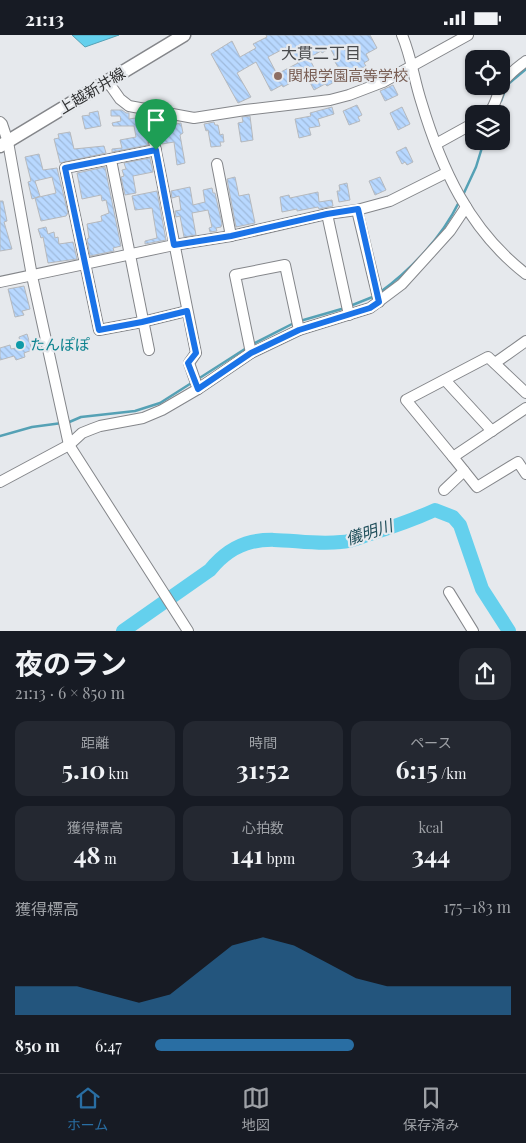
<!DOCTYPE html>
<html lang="ja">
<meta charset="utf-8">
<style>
body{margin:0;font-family:"Playfair Display","Noto Sans JP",serif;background:#242831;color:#f1f3f6;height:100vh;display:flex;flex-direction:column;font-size:19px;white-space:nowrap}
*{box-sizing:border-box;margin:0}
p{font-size:16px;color:#9ea1a6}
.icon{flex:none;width:28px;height:28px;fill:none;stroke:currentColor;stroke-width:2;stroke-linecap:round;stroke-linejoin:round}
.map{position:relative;height:596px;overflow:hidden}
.sheet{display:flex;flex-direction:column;background:#171b24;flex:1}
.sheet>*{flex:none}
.tools{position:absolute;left:465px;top:15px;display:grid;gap:10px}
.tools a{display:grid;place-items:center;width:45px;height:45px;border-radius:10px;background:#171b24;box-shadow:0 1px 4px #0004;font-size:25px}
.pin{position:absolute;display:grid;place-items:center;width:42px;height:42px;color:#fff;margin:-51px -21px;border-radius:50% 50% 50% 0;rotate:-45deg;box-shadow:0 0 5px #0007}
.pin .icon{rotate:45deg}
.round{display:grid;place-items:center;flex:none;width:52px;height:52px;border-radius:15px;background:#242831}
.overview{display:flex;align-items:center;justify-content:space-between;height:85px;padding:0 15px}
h1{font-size:28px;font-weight:700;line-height:38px}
.figures{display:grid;grid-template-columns:repeat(3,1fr);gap:8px;height:85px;padding:5px 15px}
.figures div{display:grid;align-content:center;border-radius:12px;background:#242831;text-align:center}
.figures b{font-size:25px;font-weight:700}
.figures small{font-size:14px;font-weight:400}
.figures p{font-size:14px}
.chart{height:140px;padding:10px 15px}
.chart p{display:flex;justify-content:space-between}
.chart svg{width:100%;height:90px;margin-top:5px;fill:#296ea3;opacity:.7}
ul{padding:0 15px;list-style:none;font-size:16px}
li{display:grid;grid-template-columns:80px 60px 1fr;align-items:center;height:38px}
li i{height:12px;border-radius:6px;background:#296ea3}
.status{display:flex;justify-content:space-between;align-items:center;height:35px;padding:0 25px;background:#171b24;direction:ltr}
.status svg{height:14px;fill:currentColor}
.menu{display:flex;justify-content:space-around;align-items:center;height:70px;border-top:1px solid #363941;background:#171b24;font-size:14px;color:#9ea1a6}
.menu a{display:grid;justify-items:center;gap:2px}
.menu .on{color:#296ea3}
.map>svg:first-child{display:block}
</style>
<div class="status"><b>21:13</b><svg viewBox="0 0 49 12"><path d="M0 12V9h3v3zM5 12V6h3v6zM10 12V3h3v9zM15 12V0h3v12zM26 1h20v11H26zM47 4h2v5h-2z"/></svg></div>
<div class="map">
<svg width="526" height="596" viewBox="0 0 526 596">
<defs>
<pattern id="building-back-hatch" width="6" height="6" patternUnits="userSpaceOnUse" patternTransform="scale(1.25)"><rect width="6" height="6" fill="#b8d8ff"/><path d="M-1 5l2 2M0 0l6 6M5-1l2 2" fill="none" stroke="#9fbadb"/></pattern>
</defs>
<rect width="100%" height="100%" fill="#e6e9ed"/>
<path fill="#64d0ed" stroke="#55a1b5" d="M72 0H119L85 12Z"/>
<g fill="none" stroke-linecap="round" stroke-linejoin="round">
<g stroke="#55a1b5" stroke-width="2.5">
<path d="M501 66 507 50 526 34"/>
<path d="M463 160 476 132 484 106"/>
<path d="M379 258C411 235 442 202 459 167"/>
<path d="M350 271 375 261"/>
<path d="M300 286 345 273"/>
<path d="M253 309 294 288"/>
<path d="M198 344 248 312"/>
<path d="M67 388 81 382 135 376 160 368 193 347"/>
<path d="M0 401 32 392 62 388"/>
</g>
<path stroke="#64d0ed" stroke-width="14" d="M123 596 210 535C250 486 290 513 341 507 350 507 359 503 367 500 390 493 413 485 435 475L453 482 460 490 482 554 509 596"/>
</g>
<g fill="url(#building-back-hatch)" stroke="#b6b9bd" fill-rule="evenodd">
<path d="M266 0H370L377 13 366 19 369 25 364 28 366 31 353 38 352 44 349 46 340 44 327 51 325 49 314 55 306 40 283 52 282 50 271 56 256 27 237 38 251 62 238 68 211 19 232 6 240 22 256 13 253 9 267 2ZM289 11 298 28 277 39 268 22ZM330 13 337 26 335 27 338 32 319 42 309 23 321 16 322 18Z"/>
<path d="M393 50 398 60 385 66 380 56Z"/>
<path d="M357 70 362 80 358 82 360 86 349 90 343 76Z"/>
<path d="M332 72 334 79 318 84 320 91 309 93 311 100 299 103 295 84 311 81 310 78Z"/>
<path d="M402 72 410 89 398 95 390 78Z"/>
<path d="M111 75H122L126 78H129V84L142 82 148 110 112 117V114L122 113 120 105 136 102 134 91H113L112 88 121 86 120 81H111Z"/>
<path d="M98 76 101 91 85 94 82 81 90 80 89 78Z"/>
<path d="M250 81 253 105 241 107 238 88 243 87 242 82Z"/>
<path d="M157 87H162V90L166 91 181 88 183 98 180 100 185 128 177 130 174 107 162 109Z"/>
<path d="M214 87 215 90H218L220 100 223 99 224 107H220L221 111 211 112 208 95 206 96 204 89Z"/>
<path d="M70 97 74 114 104 111 106 118 60 128 54 104 59 103 58 99Z"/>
<path d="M406 112 413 127 407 130 405 127 402 129 396 117Z"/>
<path d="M39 119 43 135 57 133 68 178 66 181 41 186 35 163 56 158 52 142 35 146 40 161 32 164 28 147 31 146 25 122Z"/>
<path d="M150 123 153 137 133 141 136 158 125 160 121 142 124 141 122 135 126 134 124 128Z"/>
<path d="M105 132 121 211 113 213 114 216 90 221 87 204 89 203 87 189 102 186 101 181 109 178 106 165 102 166 101 160 82 164 77 138Z"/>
<path d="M235 142 239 161 249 159 255 188 236 192 227 144Z"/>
<path d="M380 142 386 155 375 160 369 146Z"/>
<path d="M347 148 350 165 339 167 337 156H340L339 150Z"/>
<path d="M190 152 193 170 205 167 203 155 212 153 213 158H215L222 189 221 192 216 193 217 196 210 197 209 193 212 192 208 175 192 178 196 200 184 202 180 181 176 182 175 176 181 175 179 161 172 163 171 156Z"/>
<path d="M157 156 166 205 145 209V206L157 203 152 173 135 175 132 161Z"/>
<path d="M318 157 319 167 332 165 333 171 319 174 318 172 297 176V174L282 177 280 162 289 160 290 163Z"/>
<path d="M0 166H3L7 186 4 187 12 214 0 216Z"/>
<path d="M46 192 48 199 54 197 55 203 58 202 59 209 73 207 77 224 48 228 43 202 41 203 38 194Z"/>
<path d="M24 251 30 274 22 276 24 280 15 282 8 254Z"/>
<path d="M27 299 32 315 24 318 25 322 16 325 14 321 0 325V313L10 310 11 314 21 312 19 302Z"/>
</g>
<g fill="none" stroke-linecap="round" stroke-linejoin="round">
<g stroke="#84868a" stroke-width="12">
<g id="minor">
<path d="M402 0C411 21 414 44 421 66 441 133 469 195 526 239"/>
<path d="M108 47 120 64 129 71 194 83 245 75 330 65 349 60 383 47 468 0"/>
<path d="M148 76 196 318 189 328 198 354"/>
<path d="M488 79C496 71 497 59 502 49 508 39 517 33 526 26"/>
<path d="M0 87 2 89 8 107 32 241 69 410 188 596"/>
<path d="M436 109 474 88"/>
<path d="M156 115 65 133 99 295 142 287 187 276"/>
<path d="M111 125 149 315"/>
<path d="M217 129 231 201"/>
<path d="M357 175 379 267"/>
<path d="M327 179 349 280"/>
<path d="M0 247 174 210 231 201 327 179 357 175 390 166 446 138"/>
<path d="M251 318 235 240 285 230 299 295"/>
<path d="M495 328 526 306"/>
<path d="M445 345 492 396"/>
<path d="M526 373 453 422 477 452 518 427 526 439"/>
<path d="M453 422 406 365 488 322 526 358"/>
<path d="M0 447 69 410 82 398 92 394 100 391 143 383 162 375 198 354 251 318 299 295 370 273 402 249 450 196 466 172"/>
<path d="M444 455 464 436"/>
<path d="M449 557 473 596"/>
</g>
</g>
<g stroke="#84868a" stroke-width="15">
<path id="major" d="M0 111 184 0"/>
</g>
<use href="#minor" stroke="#fff" stroke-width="10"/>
<use href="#major" stroke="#fff" stroke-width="12"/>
</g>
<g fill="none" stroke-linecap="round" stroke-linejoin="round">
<g stroke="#fff" stroke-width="10">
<path id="route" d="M156 115 174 210 231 201 327 179 358 174 379 267 370 273 299 295 251 318 198 354 188 328 196 318 187 276 142 287 99 295 65 133Z"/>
</g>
<use href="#route" stroke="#1a73e8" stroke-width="6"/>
</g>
<circle fill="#8d6e63" stroke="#e6e9ed" stroke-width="2" cx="278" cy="41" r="5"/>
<circle fill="#0f9aa8" stroke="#e6e9ed" stroke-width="2" cx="20" cy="310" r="5"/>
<g text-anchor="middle" stroke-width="4.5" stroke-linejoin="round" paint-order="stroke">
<g font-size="15" fill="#785e54" stroke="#e6e9ed" text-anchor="start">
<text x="288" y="46">関根学園高等学校</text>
</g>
<g font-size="15" fill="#313233" stroke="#e6e9ed">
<text transform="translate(92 56) rotate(-31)" y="5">上越新井線</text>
</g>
<g font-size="15" fill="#0d838f" stroke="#e6e9ed" text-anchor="start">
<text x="30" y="315">たんぽぽ</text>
</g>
<g font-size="16" fill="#494b4e" stroke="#e6e9ed">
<text x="321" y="24">大貫二丁目</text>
</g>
<g font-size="16" font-style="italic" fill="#1f4e5a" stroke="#e6e9ed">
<text transform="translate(369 497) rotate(-18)" y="6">儀明川</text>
</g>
</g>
</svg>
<div class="tools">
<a><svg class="icon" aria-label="locate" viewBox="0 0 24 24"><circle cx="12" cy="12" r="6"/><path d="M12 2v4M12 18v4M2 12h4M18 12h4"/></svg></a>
<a><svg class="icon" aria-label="layers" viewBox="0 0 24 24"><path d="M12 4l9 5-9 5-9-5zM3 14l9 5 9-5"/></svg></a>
</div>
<div class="pin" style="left:156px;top:115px;background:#1e9e55"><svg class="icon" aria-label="arrive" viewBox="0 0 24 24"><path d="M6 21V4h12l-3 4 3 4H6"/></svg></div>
</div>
<section class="sheet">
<div class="overview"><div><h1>夜のラン</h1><p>21:13 · 6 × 850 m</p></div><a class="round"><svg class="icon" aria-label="share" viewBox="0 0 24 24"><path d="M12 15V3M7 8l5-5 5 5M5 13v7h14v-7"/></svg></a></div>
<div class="figures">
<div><p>距離</p><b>5.10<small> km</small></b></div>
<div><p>時間</p><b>31:52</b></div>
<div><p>ペース</p><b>6:15<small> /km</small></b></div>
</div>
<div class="figures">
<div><p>獲得標高</p><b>48<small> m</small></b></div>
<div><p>心拍数</p><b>141<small> bpm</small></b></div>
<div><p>kcal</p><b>344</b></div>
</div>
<div class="chart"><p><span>獲得標高</span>175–183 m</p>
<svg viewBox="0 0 160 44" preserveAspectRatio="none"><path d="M0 44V30L10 30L20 30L30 34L40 38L50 34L60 22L70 10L80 6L90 10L100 18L110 26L120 30L130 30L140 30L150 30L160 30V44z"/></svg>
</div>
<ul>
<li><b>850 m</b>6:47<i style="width:56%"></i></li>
</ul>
</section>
<nav class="menu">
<a class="on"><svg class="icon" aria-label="home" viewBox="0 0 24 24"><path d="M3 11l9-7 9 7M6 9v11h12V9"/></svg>ホーム</a>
<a><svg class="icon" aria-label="map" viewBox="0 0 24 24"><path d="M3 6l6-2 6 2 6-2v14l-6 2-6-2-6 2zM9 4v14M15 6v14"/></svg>地図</a>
<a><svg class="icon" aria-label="saved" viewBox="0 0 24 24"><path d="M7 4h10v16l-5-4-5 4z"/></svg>保存済み</a>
</nav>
